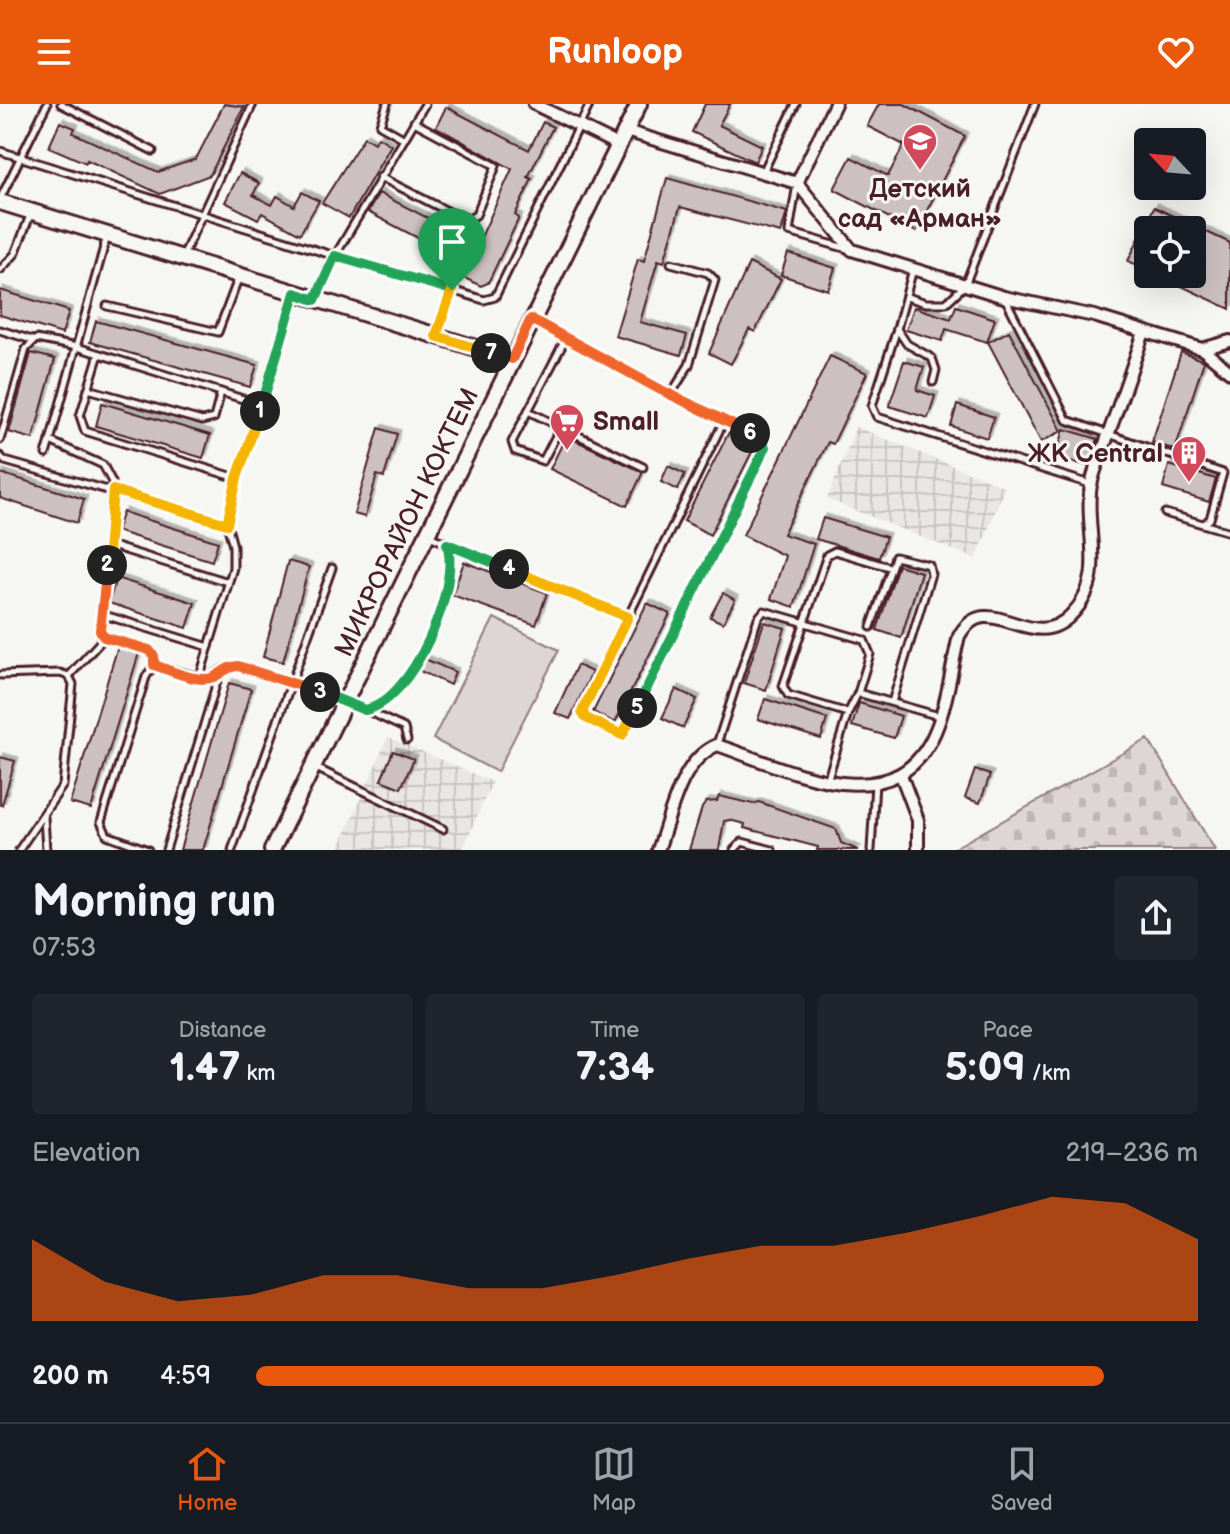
<!DOCTYPE html>
<meta charset="utf-8">
<style>
body{margin:0;font-family:"Balsamiq Sans",sans-serif;background:#20242c;color:#f1f3f6;height:100vh;display:flex;flex-direction:column;font-size:30px;white-space:nowrap}
*{box-sizing:border-box;margin:0}
p{font-size:26px;color:#9ea1a6}
.icon{flex:none;width:44px;height:44px;fill:none;stroke:currentColor;stroke-width:2;stroke-linecap:round;stroke-linejoin:round}
.map{position:relative;height:746px;overflow:hidden}
.panel{display:flex;flex-direction:column;background:#171b24;flex:1}
.panel>*{flex:none}
.needle{width:52px;rotate:296deg}
.buttons{position:absolute;left:1134px;top:24px;display:grid;gap:16px}
.buttons a{display:grid;place-items:center;width:72px;height:72px;border-radius:8px;background:#171b24;box-shadow:0 8px 32px #0002;font-size:40px}
.pin{position:absolute;display:grid;place-items:center;width:68px;height:68px;color:#fff;margin:-82px -34px;border-radius:50% 50% 50% 0;rotate:-45deg;box-shadow:0 0 8px #0007}
.pin .icon{rotate:45deg}
.km{position:absolute;width:40px;height:40px;margin:-20px;border-radius:50%;background:#222;color:#fff;font-size:22px;line-height:40px;text-align:center}
.round{display:grid;place-items:center;flex:none;width:84px;height:84px;border-radius:8px;background:#20242c}
.head{display:flex;align-items:center;justify-content:space-between;height:136px;padding:0 32px}
h1{font-size:44px;font-weight:600;line-height:60px}
.figures{display:grid;grid-template-columns:repeat(3,1fr);gap:12px;height:136px;padding:8px 32px}
.figures div{display:grid;align-content:center;border-radius:8px;background:#20242c;text-align:center}
.figures b{font-size:40px;font-weight:600}
.figures small{font-size:22px;font-weight:400}
.figures p{font-size:22px}
.chart{height:224px;padding:16px 32px}
.chart p{display:flex;justify-content:space-between}
.chart svg{width:100%;height:144px;margin-top:8px;fill:#ea580c;opacity:.7}
ul{padding:0 32px;list-style:none;font-size:26px}
li{display:grid;grid-template-columns:128px 96px 1fr;align-items:center;height:60px}
li i{height:20px;border-radius:10px;background:#ea580c}
header{display:flex;justify-content:space-between;align-items:center;height:104px;padding:0 32px;background:#ea580c;color:#fff;font-size:36px;font-weight:600}
.dock{display:flex;justify-content:space-around;align-items:center;height:112px;border-top:2px solid #363941;background:#171b24;font-size:22px;color:#9ea1a6}
.dock a{display:grid;justify-items:center;gap:4px}
.dock .selected{color:#ea580c}
.map>svg:first-child{display:block}
</style>
<header><svg class="icon" aria-label="menu" viewBox="0 0 24 24"><path d="M4 6h16M4 12h16M4 18h16"/></svg>Runloop<svg class="icon" aria-label="heart" viewBox="0 0 24 24"><path d="M12 20l-8-8c-3-5 5-10 8-4 3-6 11-1 8 4z"/></svg></header>
<div class="map">
<svg width="1230" height="746" viewBox="0 0 1230 746">
<defs>
<pattern id="industrial-grid" width="8" height="8" patternUnits="userSpaceOnUse" patternTransform="scale(2)"><rect width="8" height="8" fill="#e9e6e3"/><path d="M0 4h8M4 0v8" fill="none" stroke="#c9c5c3"/></pattern>
<pattern id="cemetery-stones" width="16" height="16" patternUnits="userSpaceOnUse" patternTransform="scale(2)"><rect width="16" height="16" fill="#ddd6d5"/><path d="M2 7V4a2 2 0 0 1 4 0v3zM10 15v-3a2 2 0 0 1 4 0v3z" fill="#bfb7b7"/></pattern>
<filter id="shadow"><feDropShadow dx="3.5" dy="-3.5" stdDeviation="0" flood-color="#0004"/></filter>
</defs>
<rect width="100%" height="100%" fill="#f6f6f2"/>
<filter id="ink" filterUnits="userSpaceOnUse"><feTurbulence type="fractalNoise" baseFrequency=".0125" numOctaves="2"/><feDisplacementMap in="SourceGraphic" scale="16" xChannelSelector="R" yChannelSelector="G"/><feConvolveMatrix kernelMatrix="1 2 1 2 8 2 1 2 1" color-interpolation-filters="sRGB"/></filter>
<g filter="url(#ink)">
<g fill="url(#industrial-grid)">
<path d="M856 323 1005 383 976 455 827 395Z"/>
<path d="M388 633 492 678 462 746H338Z"/>
</g>
<path fill="url(#cemetery-stones)" stroke="#947a80" stroke-width="2" d="M1148 635 1215 746H951Z"/>
<path fill="#ddd6d5" stroke="#947a80" stroke-width="2" d="M494 514 559 546 497 668 433 635Z"/>
<g fill="#ccc1c0" stroke="#4a1f2b" stroke-width="2" filter="url(#shadow)">
<path d="M224 0 244 3 210 71 160 90 87 56 86 59 49 43 60 18 75 24 73 29 158 68 196 55Z"/>
<path d="M705 0H730L719 21 762 42 755 58 692 28Z"/>
<path d="M879 0H904L965 32 916 128 834 85 851 53 888 72 904 41 867 22Z"/>
<path d="M446 3 529 46 543 18 553 23 528 73 532 75 515 111 519 114 488 179 481 182 462 173 468 160 368 108 379 89 478 140 512 65 436 23Z"/>
<path d="M364 33 374 39 378 33 391 41 349 114 322 99Z"/>
<path d="M240 69 259 79 253 91 272 101 277 92 294 102 302 88 319 97 300 130 262 109 258 115 225 98Z"/>
<path d="M667 74 787 108 781 129 680 103 664 158 658 156 640 218 687 231 681 251 615 232 638 155 644 157Z"/>
<path d="M1154 103 1230 139V205L1156 170H1192V126H1148V166L1128 157Z"/>
<path d="M788 149 835 164 828 186 781 171Z"/>
<path d="M749 159 781 175 755 228 749 225 731 260 709 249Z"/>
<path d="M0 186 69 207 62 230 0 211Z"/>
<path d="M956 202 995 215 987 238 946 225 942 237 906 226 914 203 951 215Z"/>
<path d="M96 217 257 261 250 283 90 238Z"/>
<path d="M1009 227 1062 327 1041 338 988 238Z"/>
<path d="M1181 248 1204 257 1175 346 1152 338Z"/>
<path d="M31 249 55 255 33 335 9 328Z"/>
<path d="M830 252 867 269 833 340 828 338 783 430 814 440 794 503 771 495 785 452 743 431Z"/>
<path d="M904 257 924 263 917 286 935 292 928 314 889 302Z"/>
<path d="M102 299 210 331 203 354 96 322Z"/>
<path d="M957 301 994 313 987 334 951 322Z"/>
<path d="M379 324 397 330 384 373 377 371 365 413 354 410Z"/>
<path d="M1064 325 1098 335 1088 362 1056 353Z"/>
<path d="M729 328 755 342 710 431 684 417Z"/>
<path d="M566 332 643 368 627 402 550 365Z"/>
<path d="M1169 361 1216 375 1209 398 1163 384Z"/>
<path d="M668 362 685 370 678 386 661 378Z"/>
<path d="M0 369 84 395 77 419 0 394Z"/>
<path d="M123 408 218 438 212 457 116 427Z"/>
<path d="M823 414 886 433 879 454 816 435Z"/>
<path d="M288 457 309 463 283 558 263 553Z"/>
<path d="M464 458 547 489 536 521 452 491Z"/>
<path d="M898 461 921 468 901 534 877 526Z"/>
<path d="M116 474 195 499 187 524 109 499Z"/>
<path d="M723 489 735 496 723 519 710 513Z"/>
<path d="M647 499 670 510 615 619 593 608Z"/>
<path d="M764 518 785 524 766 586 744 579Z"/>
<path d="M118 542 139 549 91 705 70 699Z"/>
<path d="M425 555 455 568 450 581 418 566Z"/>
<path d="M577 561 592 568 570 615 555 609Z"/>
<path d="M229 579 251 585 203 746H180Z"/>
<path d="M676 585 697 595 683 624 662 614Z"/>
<path d="M765 595 827 615 821 635 758 615Z"/>
<path d="M859 599 901 612 894 634 852 622Z"/>
<path d="M393 647 414 655 401 684 381 676Z"/>
<path d="M0 653 15 657 2 701H0Z"/>
<path d="M975 666 990 671 980 699 965 694Z"/>
<path d="M719 692 753 700 759 698 836 725 841 739 858 746H817L818 743 744 724 745 720 729 716 724 717 719 746H689L702 704 706 698 717 697Z"/>
</g>
<g fill="none" stroke-linecap="round" stroke-linejoin="round">
<g stroke="#4a1f2b" stroke-width="11">
<g id="lane">
<path d="M61 0 153 47"/>
<path d="M387 0 380 21 403 34"/>
<path d="M425 0 335 152 452 186 436 231"/>
<path d="M0 47 335 152 316 191"/>
<path d="M763 68 796 0"/>
<path d="M380 73 461 114 469 115 476 111 496 62 414 18"/>
<path d="M797 80 789 128 851 146"/>
<path d="M0 95 47 0"/>
<path d="M182 154 253 0"/>
<path d="M913 165 897 225 907 240 932 254 936 266 933 278"/>
<path d="M0 166 15 150 31 109"/>
<path d="M452 186 484 196 495 193 590 0"/>
<path d="M907 193 926 199H946L965 181 1035 0"/>
<path d="M1005 194 1067 316 1223 369 1210 415 1204 420"/>
<path d="M107 202 218 228 238 175"/>
<path d="M535 217 661 286 673 287 689 261 715 176 708 169 671 159"/>
<path d="M897 225 872 302 877 313 1090 380"/>
<path d="M0 226 32 236"/>
<path d="M566 234 528 307 643 363"/>
<path d="M99 250 80 312 85 327 237 374"/>
<path d="M88 285 202 317 214 314 221 288"/>
<path d="M667 289 724 317"/>
<path d="M528 307 512 338 515 347 543 357 560 324"/>
<path d="M724 317 763 336 765 344 625 628 620 631 584 613 583 605Z"/>
<path d="M0 336 26 245 36 235 77 243 262 301"/>
<path d="M46 350 50 337"/>
<path d="M0 352 5 357 227 420"/>
<path d="M1165 409 1230 428"/>
<path d="M429 432 628 513"/>
<path d="M109 441 228 478"/>
<path d="M101 510 209 543"/>
<path d="M871 523 895 453 929 461 931 470 892 598"/>
<path d="M102 531 149 546 154 552V561"/>
<path d="M0 571 60 569 69 572 73 580 63 681 19 746"/>
<path d="M69 572 101 537 112 378 103 361 50 337 107 132"/>
<path d="M199 575 233 464V442L227 420 237 374 294 191"/>
<path d="M366 606 404 624 407 636"/>
<path d="M848 609 858 589 939 612"/>
<path d="M717 640 758 514 764 507 864 536 870 550 858 589"/>
<path d="M314 663 443 725"/>
<path d="M827 677 848 609 788 591 783 582 827 451 835 447 889 463"/>
<path d="M44 713 46 746"/>
<path d="M148 746 107 731 101 718 146 573 154 561 207 575 225 564 238 562 365 606C412 597 461 482 447 440"/>
<path d="M166 746 219 571"/>
<path d="M232 746 332 464"/>
<path d="M734 746 742 738 772 746"/>
<path d="M871 746 875 679"/>
</g>
</g>
<g stroke="#4a1f2b" stroke-width="16">
<g id="street">
<path d="M534 0 618 41"/>
<path d="M626 27 797 79 835 0"/>
<path d="M797 79 852 146 1004 193 1094 212 1202 245 1230 237"/>
<path d="M1202 245 1230 268"/>
<path d="M901 671 918 716V746"/>
<path d="M658 746C671 711 680 656 717 641 786 664 895 722 935 628 948 598 951 564 959 532 988 481 1031 553 1071 511 1107 475 1086 433 1090 389 1091 372 1100 354 1106 337 1119 301 1132 264 1144 228"/>
</g>
</g>
<g stroke="#4a1f2b" stroke-width="20">
<g id="secondary">
<path d="M0 98 512 255"/>
<path d="M272 746 639 0"/>
</g>
</g>
<use href="#lane" stroke="#f6f6f2" stroke-width="5"/>
<use href="#street" stroke="#f6f6f2" stroke-width="10"/>
<use href="#secondary" stroke="#f6f6f2" stroke-width="14"/>
</g>
</g>
<g fill="none" stroke-linecap="round" stroke-linejoin="round" filter="url(#ink)">
<g stroke="#fff" stroke-width="16">
<path id="split-1" d="M260 307 295 189 315 196 335 152 452 186"/>
</g>
<g stroke="#fff" stroke-width="16">
<path id="split-2" d="M107 461 113 386 227 420 237 374 260 307"/>
</g>
<g stroke="#fff" stroke-width="16">
<path id="split-3" d="M107 461 100 526 104 533 149 546 154 552V561C170 566 198 580 214 573 224 568 226 563 238 562L320 588"/>
</g>
<g stroke="#fff" stroke-width="16">
<path id="split-4" d="M320 588 365 606C412 598 461 482 447 440L509 465"/>
</g>
<g stroke="#fff" stroke-width="16">
<path id="split-5" d="M509 465 628 513 582 608 586 614 622 631 637 604"/>
</g>
<g stroke="#fff" stroke-width="16">
<path id="split-6" d="M637 604 765 344 763 336 750 329"/>
</g>
<g stroke="#fff" stroke-width="16">
<path id="split-7" d="M491 249 512 255 531 215 661 286 750 329"/>
</g>
<g stroke="#fff" stroke-width="16">
<path id="split-8" d="M452 186 436 232 491 249"/>
</g>
<use href="#split-1" stroke="#22a559" stroke-width="10"/>
<use href="#split-2" stroke="#f5b400" stroke-width="10"/>
<use href="#split-3" stroke="#f0652b" stroke-width="10"/>
<use href="#split-4" stroke="#22a559" stroke-width="10"/>
<use href="#split-5" stroke="#f5b400" stroke-width="10"/>
<use href="#split-6" stroke="#22a559" stroke-width="10"/>
<use href="#split-7" stroke="#f0652b" stroke-width="10"/>
<use href="#split-8" stroke="#f5b400" stroke-width="10"/>
</g>
<defs>
<g id="school-pin" transform="scale(1.8)"><path d="M0 17L-7.5 6A9.5 9.5 0 1 1 7.5 6Z" fill="#d1495b" stroke="#f6f6f2"/><path d="M0-5L7-2L0 1L-7-2ZM-4 1L0 2.5L4 1V4Q0 6-4 4Z" fill="#fff"/></g>
<g id="supermarket-pin" transform="scale(1.8)"><path d="M0 17L-7.5 6A9.5 9.5 0 1 1 7.5 6Z" fill="#d1495b" stroke="#f6f6f2"/><path d="M-6-5.5h2.5l.6 2H6L4.5 2H-2.5L-4.4-4H-6ZM-1.5 3.2a1.3 1.3 0 1 0 .1 0ZM3 3.2a1.3 1.3 0 1 0 .1 0Z" fill="#fff"/></g>
<g id="building-pin" transform="scale(1.8)"><path d="M0 17L-7.5 6A9.5 9.5 0 1 1 7.5 6Z" fill="#d1495b" stroke="#f6f6f2"/><path d="M-4-6H4V6H1V3H-1V6H-4ZM-2.5-4.3h1.7v1.8h-1.7ZM.8-4.3h1.7v1.8H.8ZM-2.5-1h1.7V.8h-1.7ZM.8-1h1.7V.8H.8Z" fill="#fff"/></g>
</defs>
<g fill-rule="evenodd">
<use href="#school-pin" x="920" y="37"/>
<use href="#supermarket-pin" x="567" y="317"/>
<use href="#building-pin" x="1189" y="349"/>
</g>
<g text-anchor="middle" stroke-width="6" stroke-linejoin="round" paint-order="stroke">
<g font-size="26" font-weight="bold" fill="#4a1f2b" stroke="#f6f6f2">
<text x="920" y="93">Детский<tspan x="920" dy="30">сад «Арман»</tspan></text>
<text x="593" y="326" text-anchor="start">Small</text>
<text x="1163" y="358" text-anchor="end">ЖК Central</text>
</g>
<g font-size="26" fill="#4a1f2b" stroke="#f6f6f2">
<text transform="translate(406 418) rotate(-64)" y="9">МИКРОРАЙОН КОКТЕМ</text>
</g>
</g>
</svg>
<div class="buttons">
<a><svg class="needle" viewBox="-14 -14 28 28"><path d="M0-13l5 13h-10z" fill="#e53935"/><path d="M0 13l5-13h-10z" fill="#9ea1a6"/></svg></a>
<a><svg class="icon" aria-label="locate" viewBox="0 0 24 24"><circle cx="12" cy="12" r="6"/><path d="M12 2v4M12 18v4M2 12h4M18 12h4"/></svg></a>
</div>
<div class="pin" style="left:452px;top:186px;background:#1e9e55"><svg class="icon" aria-label="arrive" viewBox="0 0 24 24"><path d="M6 21V4h12l-3 4 3 4H6"/></svg></div>
<b class="km" style="left:260px;top:307px">1</b>
<b class="km" style="left:107px;top:461px">2</b>
<b class="km" style="left:320px;top:588px">3</b>
<b class="km" style="left:509px;top:465px">4</b>
<b class="km" style="left:637px;top:604px">5</b>
<b class="km" style="left:750px;top:329px">6</b>
<b class="km" style="left:491px;top:249px">7</b>
</div>
<section class="panel">
<div class="head"><div><h1>Morning run</h1><p>07:53</p></div><a class="round"><svg class="icon" aria-label="share" viewBox="0 0 24 24"><path d="M12 15V3M7 8l5-5 5 5M5 13v7h14v-7"/></svg></a></div>
<div class="figures">
<div><p>Distance</p><b>1.47<small> km</small></b></div>
<div><p>Time</p><b>7:34</b></div>
<div><p>Pace</p><b>5:09<small> /km</small></b></div>
</div>
<div class="chart"><p><span>Elevation</span>219–236 m</p>
<svg viewBox="0 0 160 44" preserveAspectRatio="none"><path d="M0 44V19L10 32L20 38L30 36L40 30L50 30L60 34L70 34L80 30L90 25L100 21L110 21L120 17L130 12L140 6L150 8L160 19V44z"/></svg>
</div>
<ul>
<li><b>200 m</b>4:59<i style="width:90%"></i></li>
</ul>
</section>
<nav class="dock">
<a class="selected"><svg class="icon" aria-label="home" viewBox="0 0 24 24"><path d="M3 11l9-7 9 7M6 9v11h12V9"/></svg>Home</a>
<a><svg class="icon" aria-label="map" viewBox="0 0 24 24"><path d="M3 6l6-2 6 2 6-2v14l-6 2-6-2-6 2zM9 4v14M15 6v14"/></svg>Map</a>
<a><svg class="icon" aria-label="saved" viewBox="0 0 24 24"><path d="M7 4h10v16l-5-4-5 4z"/></svg>Saved</a>
</nav>
